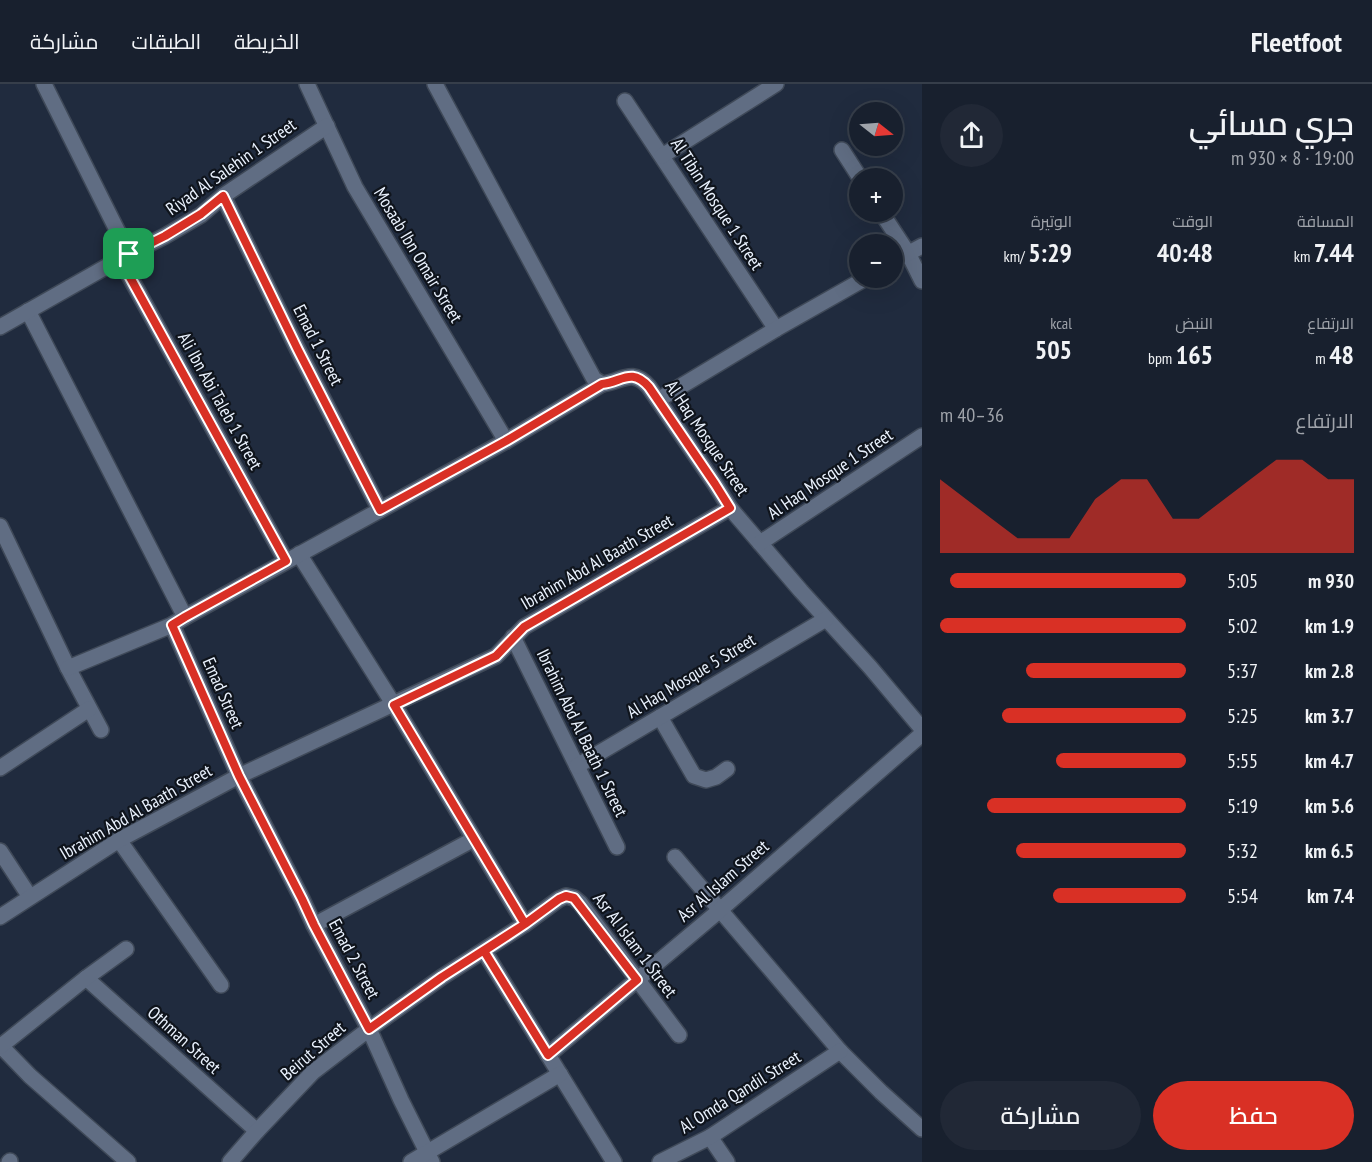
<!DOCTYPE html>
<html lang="ar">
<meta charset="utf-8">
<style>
body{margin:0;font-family:"PT Sans Narrow",Cairo,sans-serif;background:#212836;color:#f1f3f6;direction:rtl;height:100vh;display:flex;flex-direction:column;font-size:22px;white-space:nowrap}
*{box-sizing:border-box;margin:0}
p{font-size:20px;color:#9fa3aa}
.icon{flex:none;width:33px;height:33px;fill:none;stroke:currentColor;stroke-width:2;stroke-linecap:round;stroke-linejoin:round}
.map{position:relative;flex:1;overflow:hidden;direction:ltr}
.panel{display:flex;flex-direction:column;background:#18202e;width:450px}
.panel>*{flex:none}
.needle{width:39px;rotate:107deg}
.controls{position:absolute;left:849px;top:18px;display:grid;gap:12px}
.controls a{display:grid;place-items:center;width:54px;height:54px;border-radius:50%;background:#18202e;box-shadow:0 6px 24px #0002,0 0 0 2px #363e4a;font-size:30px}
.pin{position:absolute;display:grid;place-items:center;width:51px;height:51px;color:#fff;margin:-26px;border-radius:12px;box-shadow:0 3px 9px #0006}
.round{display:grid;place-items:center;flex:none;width:63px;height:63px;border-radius:32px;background:#212836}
.headline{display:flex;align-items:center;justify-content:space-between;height:102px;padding:0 18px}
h1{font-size:33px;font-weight:600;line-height:45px}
.metrics{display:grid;grid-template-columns:repeat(3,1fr);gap:9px;height:102px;padding:6px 18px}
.metrics div{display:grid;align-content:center}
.metrics b{font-size:26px;font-weight:600}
.metrics small{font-size:16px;font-weight:400}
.metrics p{font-size:16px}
.chart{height:168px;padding:12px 18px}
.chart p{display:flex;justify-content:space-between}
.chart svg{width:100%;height:108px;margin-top:6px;fill:#d93025;opacity:.7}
.action{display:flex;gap:12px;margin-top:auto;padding:12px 18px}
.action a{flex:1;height:69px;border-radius:36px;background:#d93025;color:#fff;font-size:24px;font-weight:600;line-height:69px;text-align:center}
.action a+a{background:#212836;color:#f1f3f6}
ul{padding:0 18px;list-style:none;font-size:20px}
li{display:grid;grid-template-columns:96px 72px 1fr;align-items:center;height:45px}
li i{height:15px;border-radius:8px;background:#d93025}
header{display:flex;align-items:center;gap:36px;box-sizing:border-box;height:84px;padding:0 30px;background:#18202e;border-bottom:2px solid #363e4a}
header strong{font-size:28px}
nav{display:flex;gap:33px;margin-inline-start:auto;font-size:21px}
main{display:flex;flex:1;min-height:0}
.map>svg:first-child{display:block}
</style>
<header>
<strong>Fleetfoot</strong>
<nav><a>الخريطة</a><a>الطبقات</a><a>مشاركة</a></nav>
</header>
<main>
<section class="panel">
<div class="headline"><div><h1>جري مسائي</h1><p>19:00 · 8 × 930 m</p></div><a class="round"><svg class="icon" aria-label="share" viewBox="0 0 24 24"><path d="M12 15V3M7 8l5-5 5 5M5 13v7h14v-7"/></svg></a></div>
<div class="metrics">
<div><p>المسافة</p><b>7.44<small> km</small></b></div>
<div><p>الوقت</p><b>40:48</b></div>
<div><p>الوتيرة</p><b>5:29<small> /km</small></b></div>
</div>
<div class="metrics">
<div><p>الارتفاع</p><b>48<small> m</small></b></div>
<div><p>النبض</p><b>165<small> bpm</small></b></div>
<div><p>kcal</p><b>505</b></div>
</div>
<div class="chart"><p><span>الارتفاع</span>36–40 m</p>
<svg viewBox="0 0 160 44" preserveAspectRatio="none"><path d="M0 44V14L10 22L20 30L30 38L40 38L50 38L60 22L70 14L80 14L90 30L100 30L110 22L120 14L130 6L140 6L150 14L160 14V44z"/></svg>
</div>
<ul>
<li><b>930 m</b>5:05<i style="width:96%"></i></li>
<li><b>1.9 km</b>5:02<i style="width:100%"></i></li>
<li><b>2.8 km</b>5:37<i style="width:65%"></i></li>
<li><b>3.7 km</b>5:25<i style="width:75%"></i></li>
<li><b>4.7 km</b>5:55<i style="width:53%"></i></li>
<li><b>5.6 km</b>5:19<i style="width:81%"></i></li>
<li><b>6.5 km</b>5:32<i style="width:69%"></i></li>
<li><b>7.4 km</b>5:54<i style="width:54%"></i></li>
</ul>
<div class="action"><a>حفظ</a><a>مشاركة</a></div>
</section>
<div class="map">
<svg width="922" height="1078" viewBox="0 0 922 1078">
<rect width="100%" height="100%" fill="#202b3e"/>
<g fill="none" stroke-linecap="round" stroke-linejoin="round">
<g stroke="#3f4958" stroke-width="18">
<g id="street">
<path d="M44 0 129 170"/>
<path d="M307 0 355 103 506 357"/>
<path d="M435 0 594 295 602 300C622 298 631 283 649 303L715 400 730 424 801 507 870 583 922 645"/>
<path d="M625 17 776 245"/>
<path d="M842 66 860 94"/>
<path d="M662 72 776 0"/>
<path d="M223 112 298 266 380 426"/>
<path d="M881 128 908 169 922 197"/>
<path d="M120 175 286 477"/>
<path d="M892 178 922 162"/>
<path d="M28 227 185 533"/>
<path d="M0 243 120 175 165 152 201 131 223 112 327 42"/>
<path d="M658 316 776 245 866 194"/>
<path d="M0 442 68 584 101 646"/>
<path d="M760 459 922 352"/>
<path d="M299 470 394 621 525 840"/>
<path d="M172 541 239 692 302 815 314 841 369 945 401 1016 432 1078"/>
<path d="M513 553 617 763"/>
<path d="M68 584 172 541 185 533 506 357 602 300"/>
<path d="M660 633 694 692 706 696 716 693 727 685"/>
<path d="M577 682 826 535"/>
<path d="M0 684 89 625"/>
<path d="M119 756 221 901"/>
<path d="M0 767 30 813"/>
<path d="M675 773 840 967 881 1008 922 1045"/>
<path d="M0 833 119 756 239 692 496 572 524 543 730 424"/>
<path d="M314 841 474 755"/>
<path d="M484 867 614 1078"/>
<path d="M86 894 257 1047"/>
<path d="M0 961 30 992 128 1078"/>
<path d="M1 962 86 894 126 865"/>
<path d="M548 971 720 826 922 650"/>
<path d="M710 1053 727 1078"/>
<path d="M9 1078 10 1077"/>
<path d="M230 1078 257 1047 313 988 369 945 442 893 525 840 559 815 566 812 574 814 580 819 679 951"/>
<path d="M411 1078 560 990"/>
<path d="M660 1078 710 1053 840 967"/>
</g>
</g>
<use href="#street" stroke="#606d83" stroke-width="15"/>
</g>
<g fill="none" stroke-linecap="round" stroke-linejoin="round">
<g stroke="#fff" stroke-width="12">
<path id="route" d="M129 170 120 175 286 477 185 533 172 541 239 692 302 815 314 841 369 945 442 893 525 840 559 815 566 812 574 814 637 896 548 971 484 867 525 840 394 621 496 572 524 543 730 424 715 400 649 303C631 283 622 298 602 300L506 357 380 426 298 266 223 112 201 130 165 152 129 170"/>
</g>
<use href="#route" stroke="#d93025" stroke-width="8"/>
</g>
<g text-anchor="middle" stroke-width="4.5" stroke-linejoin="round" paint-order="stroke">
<g font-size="18" fill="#eaf2fe" stroke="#0f141c">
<text transform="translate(231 83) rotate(-35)" y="6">Riyad Al Salehin 1 Street</text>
<text transform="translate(717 120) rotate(57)" y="6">Al Tibin Mosque 1 Street</text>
<text transform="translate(418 171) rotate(59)" y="6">Mosaab Ibn Omair Street</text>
<text transform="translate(318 261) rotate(63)" y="6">Emad 1 Street</text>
<text transform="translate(220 317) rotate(61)" y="6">Ali Ibn Abi Taleb 1 Street</text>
<text transform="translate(707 354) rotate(56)" y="6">Al Haq Mosque Street</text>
<text transform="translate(830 390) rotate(-34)" y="6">Al Haq Mosque 1 Street</text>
<text transform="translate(597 478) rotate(-30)" y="6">Ibrahim Abd Al Baath Street</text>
<text transform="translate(691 592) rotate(-31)" y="6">Al Haq Mosque 5 Street</text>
<text transform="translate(223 609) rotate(66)" y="6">Emad Street</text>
<text transform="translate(582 649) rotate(64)" y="6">Ibrahim Abd Al Baath 1 Street</text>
<text transform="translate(136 728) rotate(-30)" y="6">Ibrahim Abd Al Baath Street</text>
<text transform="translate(723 797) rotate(-41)" y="6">Asr Al Islam Street</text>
<text transform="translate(635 861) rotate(53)" y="6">Asr Al Islam 1 Street</text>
<text transform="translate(354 875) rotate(62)" y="6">Emad 2 Street</text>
<text transform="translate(184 956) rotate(42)" y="6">Othman Street</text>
<text transform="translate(313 967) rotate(-41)" y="6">Beirut Street</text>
<text transform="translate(740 1008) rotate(-32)" y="6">Al Omda Qandil Street</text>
</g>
</g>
</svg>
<div class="controls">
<a><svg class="needle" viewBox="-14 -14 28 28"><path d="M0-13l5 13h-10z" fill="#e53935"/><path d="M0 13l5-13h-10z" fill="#9fa3aa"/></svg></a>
<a>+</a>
<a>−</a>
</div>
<div class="pin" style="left:129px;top:170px;background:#1e9e55"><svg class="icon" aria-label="arrive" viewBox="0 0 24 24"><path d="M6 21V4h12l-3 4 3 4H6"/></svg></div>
</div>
</main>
